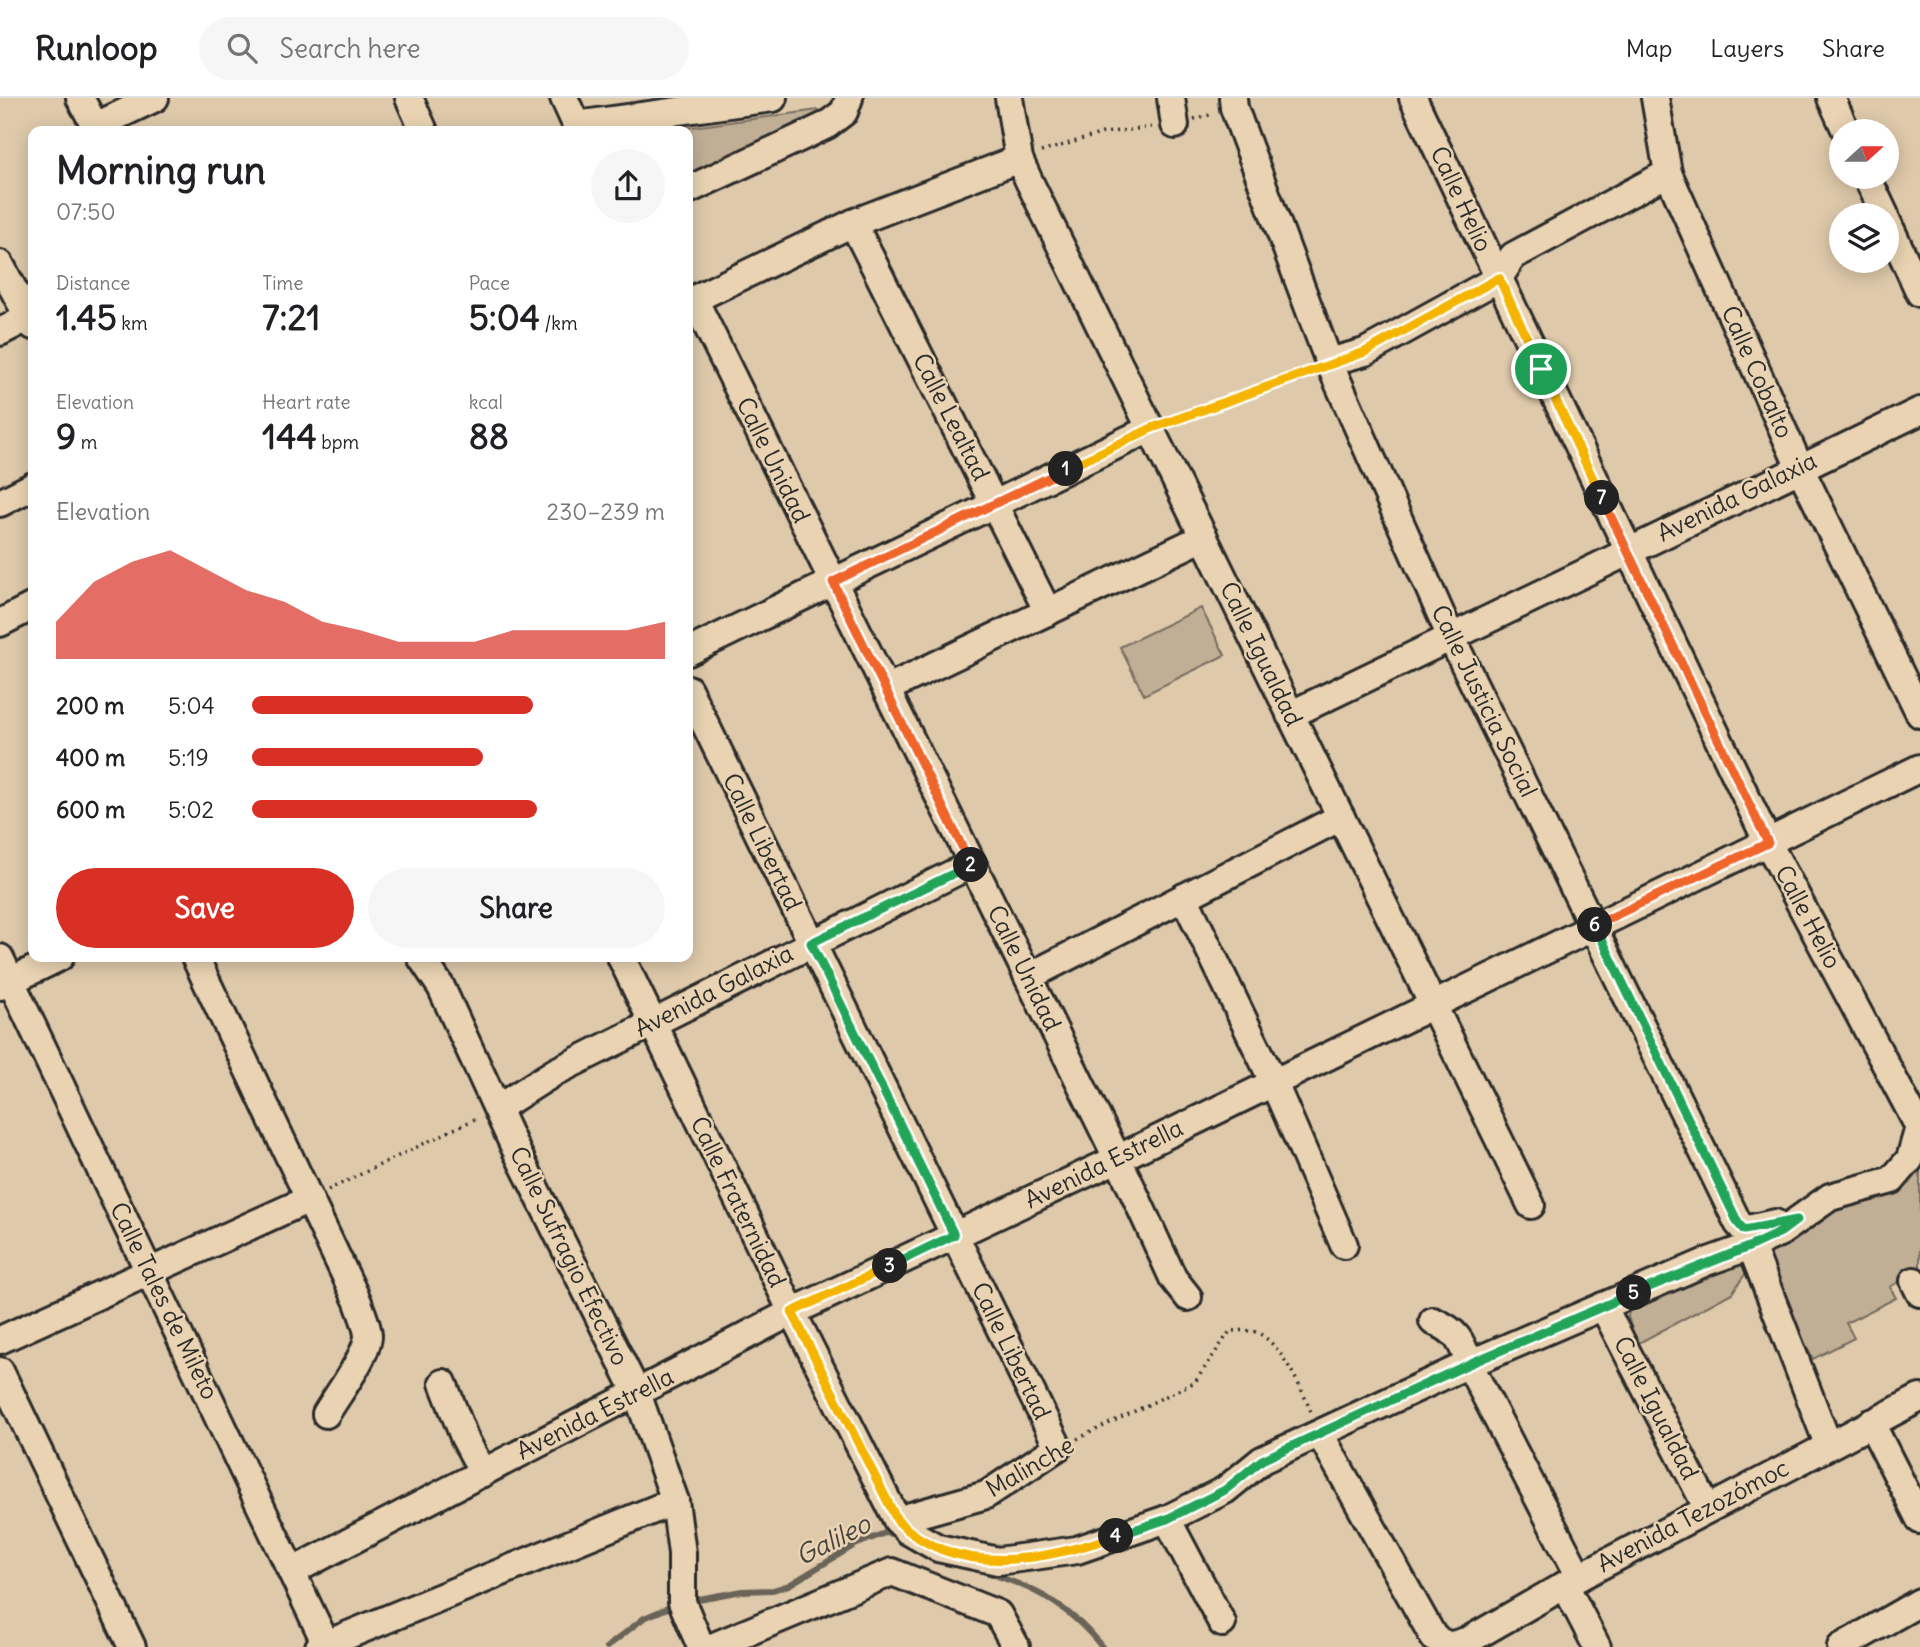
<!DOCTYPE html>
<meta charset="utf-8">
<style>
body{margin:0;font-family:Delius,sans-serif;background:#f6f6f6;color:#202124;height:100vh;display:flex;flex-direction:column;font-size:26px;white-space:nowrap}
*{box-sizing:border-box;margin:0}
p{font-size:23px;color:#757577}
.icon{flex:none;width:38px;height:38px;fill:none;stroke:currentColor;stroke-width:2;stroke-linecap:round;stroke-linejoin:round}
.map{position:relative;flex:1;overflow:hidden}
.sheet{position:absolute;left:28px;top:28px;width:665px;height:836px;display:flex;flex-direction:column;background:#fff;border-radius:14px;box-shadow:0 4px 18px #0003}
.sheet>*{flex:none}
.needle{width:46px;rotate:69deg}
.fabs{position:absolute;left:1829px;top:21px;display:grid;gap:14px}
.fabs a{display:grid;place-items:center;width:70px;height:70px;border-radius:50%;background:#fff;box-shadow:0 4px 18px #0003;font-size:35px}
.pin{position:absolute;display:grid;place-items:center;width:60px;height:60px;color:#fff;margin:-30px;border:4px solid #fff;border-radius:50%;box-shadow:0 2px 7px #0007}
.km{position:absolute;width:35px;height:35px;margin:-18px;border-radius:50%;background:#222;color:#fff;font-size:19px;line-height:35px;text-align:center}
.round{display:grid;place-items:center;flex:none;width:74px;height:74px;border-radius:37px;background:#f6f6f6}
.head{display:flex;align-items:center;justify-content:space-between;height:119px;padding:0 28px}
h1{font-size:38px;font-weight:700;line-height:52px}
.stats{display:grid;grid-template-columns:repeat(3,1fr);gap:10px;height:119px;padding:7px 28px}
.stats div{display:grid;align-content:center}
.stats b{font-size:35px;font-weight:700}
.stats small{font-size:19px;font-weight:400}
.stats p{font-size:19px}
.chart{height:196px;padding:14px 28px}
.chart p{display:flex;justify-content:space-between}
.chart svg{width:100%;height:126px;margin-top:7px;fill:#d93025;opacity:.7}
.action{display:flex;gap:14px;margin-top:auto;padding:14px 28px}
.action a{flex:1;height:80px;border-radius:42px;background:#d93025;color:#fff;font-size:28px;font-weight:700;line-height:80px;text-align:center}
.action a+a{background:#f6f6f6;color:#202124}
ul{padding:0 28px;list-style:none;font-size:23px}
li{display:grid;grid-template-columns:112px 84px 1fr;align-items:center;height:52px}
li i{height:18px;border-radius:9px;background:#d93025}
header{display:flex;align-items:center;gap:42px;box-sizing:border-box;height:98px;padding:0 35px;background:#fff;border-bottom:2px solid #e0e0e0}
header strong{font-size:33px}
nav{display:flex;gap:38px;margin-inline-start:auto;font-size:24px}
.search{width:490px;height:63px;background:#f6f6f6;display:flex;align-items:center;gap:18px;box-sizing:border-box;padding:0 24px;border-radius:38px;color:#757577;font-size:26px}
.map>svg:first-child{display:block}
</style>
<header>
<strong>Runloop</strong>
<div class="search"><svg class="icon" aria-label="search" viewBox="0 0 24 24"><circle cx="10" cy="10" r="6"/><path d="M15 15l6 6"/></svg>Search here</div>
<nav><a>Map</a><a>Layers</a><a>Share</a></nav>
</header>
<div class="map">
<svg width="1920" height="1549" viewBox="0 0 1920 1549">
<rect width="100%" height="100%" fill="#dec9aa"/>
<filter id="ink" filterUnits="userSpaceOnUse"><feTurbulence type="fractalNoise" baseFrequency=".0143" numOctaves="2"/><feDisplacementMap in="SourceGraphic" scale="14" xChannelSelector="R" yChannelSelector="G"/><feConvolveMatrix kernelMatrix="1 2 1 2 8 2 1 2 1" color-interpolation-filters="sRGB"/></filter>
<g filter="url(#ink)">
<g fill="#c0af95" stroke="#766d60" stroke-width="2">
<path d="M818 12 827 14 688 83V33H663Z"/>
<path d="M1201 510 1225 557 1144 597 1120 549Z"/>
<path d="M1920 1065V1185L1913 1175 1890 1189 1896 1200 1846 1225 1854 1240 1813 1261 1756 1153 1840 1107 1865 1104 1886 1094Z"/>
<path d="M1737 1157 1746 1175 1732 1195 1637 1246 1628 1219 1630 1203Z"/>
</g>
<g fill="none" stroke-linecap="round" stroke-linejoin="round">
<g stroke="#6a6359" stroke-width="6">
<path d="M976 1471C1031 1488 1065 1503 1102 1549"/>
<path d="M688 1503 742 1493 773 1492 789 1487 855 1447 885 1435 899 1437"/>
<path d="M607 1549 644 1520 677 1506"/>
</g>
<g stroke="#2b2b2b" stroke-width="32">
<g id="minor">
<path d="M80 0 98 33"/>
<path d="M409 0 424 33"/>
<path d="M564 0 579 33"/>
<path d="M1009 0 1019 61 1029 83 1531 1107"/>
<path d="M1171 0 1175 27"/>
<path d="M1233 0 1234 10 1329 264 1450 537 1738 1125 1744 1132 1775 1125"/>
<path d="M1413 0 1768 745 1919 1029"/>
<path d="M1655 0 1668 75 1799 368 1920 616"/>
<path d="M1831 0 1846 33"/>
<path d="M576 27 773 0"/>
<path d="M96 28 155 0"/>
<path d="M1867 79 1885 117"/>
<path d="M688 92 827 27 844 14 849 0"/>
<path d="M1886 121 1920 195"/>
<path d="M853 125 1048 514"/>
<path d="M0 166 33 228"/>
<path d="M694 201 1128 1082 1173 1180 1188 1199"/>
<path d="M688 204 853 125 1019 61"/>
<path d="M0 234 29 219"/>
<path d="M1329 264 1365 254 1499 180 1513 158 1668 75"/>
<path d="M0 405 33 388"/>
<path d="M0 525 33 508"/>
<path d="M688 554 1152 330"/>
<path d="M688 591 1058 1349 986 1397 897 1422"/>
<path d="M886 591 1204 439"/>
<path d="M1290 617 1920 313"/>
<path d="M1184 799 1273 983 1344 1147"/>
<path d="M195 859 358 1204C361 1214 367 1226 368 1237 368 1257 337 1297 326 1316"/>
<path d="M421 859 441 889 515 1050 637 1295 675 1403 682 1455V1504L701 1549"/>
<path d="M621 859 792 1214 897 1422 908 1433 938 1450 998 1463 1077 1452 1167 1421 1225 1392 1262 1362 1469 1266 1706 1164 1751 1148 1781 1134 1830 1099 1892 1082 1910 1061 1919 1029"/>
<path d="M0 860 326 1546"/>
<path d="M1028 879 1341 719"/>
<path d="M0 888 60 859"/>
<path d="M498 1010 555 974 972 766"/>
<path d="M1751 1148 1828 1346"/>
<path d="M1914 1183 1920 1195"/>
<path d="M1603 1208 1708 1411"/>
<path d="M1433 1223C1456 1232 1462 1243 1469 1266L1579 1479"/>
<path d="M0 1242 307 1102"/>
<path d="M0 1273 132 1549"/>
<path d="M443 1285 464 1339 483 1375"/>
<path d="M1871 1325 1920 1422"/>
<path d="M1320 1336 1434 1540 1449 1548 1469 1542 1579 1479 1920 1300"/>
<path d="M1167 1421 1222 1525"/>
<path d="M293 1473 792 1214 1117 1061 1920 670"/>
<path d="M1565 1487 1597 1549"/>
<path d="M319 1549 675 1403"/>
<path d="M712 1549 892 1474 998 1516 1016 1549"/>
<path d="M1841 1549 1920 1504"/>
</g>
</g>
<g stroke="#2b2b2b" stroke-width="3.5" stroke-dasharray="2 5" stroke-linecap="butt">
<path d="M1194 21 1214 16"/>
<path d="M1041 54 1103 35 1153 29"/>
<path d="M1170 323 1308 273"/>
<path d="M328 1092 479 1019"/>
<path d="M1077 1341 1195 1284 1230 1233C1239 1233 1250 1231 1258 1235 1281 1246 1302 1291 1311 1314"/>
</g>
<use href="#minor" stroke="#e9d3b2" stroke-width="26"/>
</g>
</g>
<g fill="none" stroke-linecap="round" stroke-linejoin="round" filter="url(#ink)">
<g stroke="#fff" stroke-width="14">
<path id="split-1" d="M1066 371 1152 330 1365 254 1499 180 1541 271"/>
</g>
<g stroke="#fff" stroke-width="14">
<path id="split-2" d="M971 767 833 484 1066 371"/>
</g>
<g stroke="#fff" stroke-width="14">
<path id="split-3" d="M890 1168 954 1137 811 845 971 767"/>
</g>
<g stroke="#fff" stroke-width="14">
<path id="split-4" d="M890 1168 792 1214 897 1422C956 1482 1046 1462 1116 1438"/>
</g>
<g stroke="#fff" stroke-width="14">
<path id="split-5" d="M1116 1438 1167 1421 1225 1392 1262 1362 1469 1266 1634 1195"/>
</g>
<g stroke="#fff" stroke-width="14">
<path id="split-6" d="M1595 827 1738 1125 1744 1132 1797 1122 1781 1134 1751 1148 1634 1195"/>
</g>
<g stroke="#fff" stroke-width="14">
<path id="split-7" d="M1595 827 1768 745 1602 400"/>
</g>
<g stroke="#fff" stroke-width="14">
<path id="split-8" d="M1541 271 1602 400"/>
</g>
<use href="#split-1" stroke="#f5b400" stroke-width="9"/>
<use href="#split-2" stroke="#f0652b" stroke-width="9"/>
<use href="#split-3" stroke="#22a559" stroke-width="9"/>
<use href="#split-4" stroke="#f5b400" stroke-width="9"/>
<use href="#split-5" stroke="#22a559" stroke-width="9"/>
<use href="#split-6" stroke="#22a559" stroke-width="9"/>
<use href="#split-7" stroke="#f0652b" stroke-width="9"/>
<use href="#split-8" stroke="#f5b400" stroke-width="9"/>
</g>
<g text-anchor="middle" stroke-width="5" stroke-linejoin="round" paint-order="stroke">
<g font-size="24" fill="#2b2b2b" stroke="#e9d3b2">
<text transform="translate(1461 101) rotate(65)" y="8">Calle Helio</text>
<text transform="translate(1757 274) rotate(66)" y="8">Calle Cobalto</text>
<text transform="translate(951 319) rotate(63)" y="8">Calle Lealtad</text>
<text transform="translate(773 362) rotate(64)" y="8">Calle Unidad</text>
<text transform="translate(1737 399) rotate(-26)" y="8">Avenida Galaxia</text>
<text transform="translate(1261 556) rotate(64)" y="8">Calle Igualdad</text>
<text transform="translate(1484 603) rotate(64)" y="8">Calle Justicia Social</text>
<text transform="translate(762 744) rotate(64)" y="8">Calle Libertad</text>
<text transform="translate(1808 819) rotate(62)" y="8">Calle Helio</text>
<text transform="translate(1024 870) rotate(64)" y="8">Calle Unidad</text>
<text transform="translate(714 893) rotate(-27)" y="8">Avenida Galaxia</text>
<text transform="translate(1104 1066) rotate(-26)" y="8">Avenida Estrella</text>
<text transform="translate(738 1104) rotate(64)" y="8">Calle Fraternidad</text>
<text transform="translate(569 1158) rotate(64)" y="8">Calle Sufragio Efectivo</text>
<text transform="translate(164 1203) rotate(64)" y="8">Calle Tales de Mileto</text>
<text transform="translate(1011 1253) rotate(64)" y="8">Calle Libertad</text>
<text transform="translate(1656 1310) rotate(63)" y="8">Calle Igualdad</text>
<text transform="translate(595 1316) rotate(-27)" y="8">Avenida Estrella</text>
<text transform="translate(1030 1369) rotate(-30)" y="8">Malinche</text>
<text transform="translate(1693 1418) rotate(-28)" y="8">Avenida Tezozómoc</text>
</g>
<g font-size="26" font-style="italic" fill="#45423e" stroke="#e9d3b2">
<text transform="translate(833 1442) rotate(-27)" y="9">Galileo</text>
</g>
</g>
</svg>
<div class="fabs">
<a><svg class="needle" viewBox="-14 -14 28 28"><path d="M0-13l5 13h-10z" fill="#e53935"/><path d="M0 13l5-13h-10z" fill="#757577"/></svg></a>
<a><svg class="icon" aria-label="layers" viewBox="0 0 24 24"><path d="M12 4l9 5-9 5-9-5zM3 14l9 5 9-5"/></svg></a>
</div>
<div class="pin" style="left:1541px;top:271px;background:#1e9e55"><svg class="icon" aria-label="arrive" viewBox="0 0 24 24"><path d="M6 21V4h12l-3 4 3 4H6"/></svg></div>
<b class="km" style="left:1066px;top:371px">1</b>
<b class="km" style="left:971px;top:767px">2</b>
<b class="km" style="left:890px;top:1168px">3</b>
<b class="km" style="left:1116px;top:1438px">4</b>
<b class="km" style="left:1634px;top:1195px">5</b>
<b class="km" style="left:1595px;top:827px">6</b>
<b class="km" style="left:1602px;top:400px">7</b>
<section class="sheet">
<div class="head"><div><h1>Morning run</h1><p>07:50</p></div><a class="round"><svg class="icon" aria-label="share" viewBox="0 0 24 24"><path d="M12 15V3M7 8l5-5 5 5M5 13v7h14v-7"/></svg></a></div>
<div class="stats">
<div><p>Distance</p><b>1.45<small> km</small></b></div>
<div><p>Time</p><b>7:21</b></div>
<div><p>Pace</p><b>5:04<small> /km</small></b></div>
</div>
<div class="stats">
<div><p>Elevation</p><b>9<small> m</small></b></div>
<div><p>Heart rate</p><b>144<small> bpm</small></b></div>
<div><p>kcal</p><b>88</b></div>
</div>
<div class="chart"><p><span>Elevation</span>230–239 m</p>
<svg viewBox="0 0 160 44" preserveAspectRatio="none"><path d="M0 44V31L10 17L20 10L30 6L40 13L50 20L60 24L70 31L80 34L90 38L100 38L110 38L120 34L130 34L140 34L150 34L160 31V44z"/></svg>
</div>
<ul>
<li><b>200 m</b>5:04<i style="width:68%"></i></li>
<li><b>400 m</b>5:19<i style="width:56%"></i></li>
<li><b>600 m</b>5:02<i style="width:69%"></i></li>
</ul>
<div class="action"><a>Save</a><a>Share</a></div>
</section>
</div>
